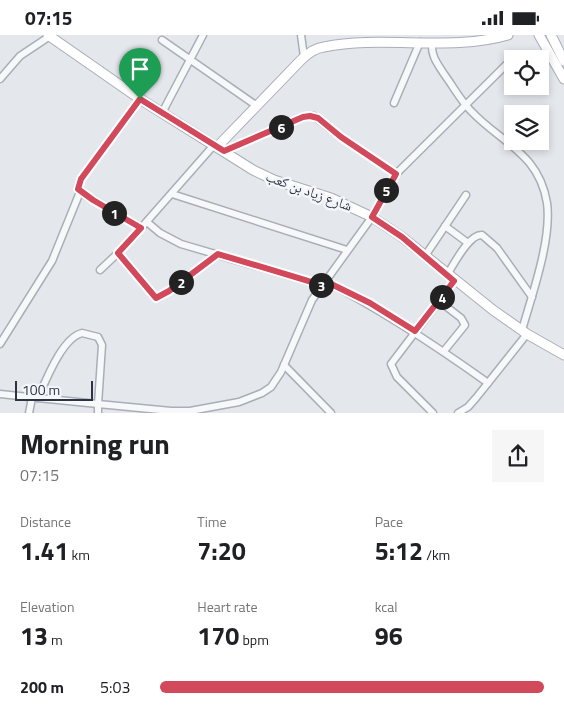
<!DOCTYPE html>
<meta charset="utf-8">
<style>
body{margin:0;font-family:"Titillium Web","Noto Naskh Arabic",sans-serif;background:#f6f6f6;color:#202124;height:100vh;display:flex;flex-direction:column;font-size:19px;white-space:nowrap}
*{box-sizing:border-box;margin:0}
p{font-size:16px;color:#757577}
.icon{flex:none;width:28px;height:28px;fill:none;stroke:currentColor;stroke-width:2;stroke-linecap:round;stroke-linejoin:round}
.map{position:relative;height:378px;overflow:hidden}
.details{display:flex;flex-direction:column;background:#fff;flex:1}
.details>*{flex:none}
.buttons{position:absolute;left:504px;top:15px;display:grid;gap:10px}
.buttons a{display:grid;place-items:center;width:45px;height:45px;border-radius:0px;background:#fff;box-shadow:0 2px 8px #0003;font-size:25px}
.scale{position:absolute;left:15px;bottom:12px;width:78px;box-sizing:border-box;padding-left:5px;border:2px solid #2b3445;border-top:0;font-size:14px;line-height:18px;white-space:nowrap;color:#2b3445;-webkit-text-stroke:4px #f4f6f9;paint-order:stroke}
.pin{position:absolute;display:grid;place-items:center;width:42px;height:42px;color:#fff;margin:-51px -21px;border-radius:50% 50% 50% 0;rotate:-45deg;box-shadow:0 0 5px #0007}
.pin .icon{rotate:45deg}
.km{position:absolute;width:25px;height:25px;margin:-12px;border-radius:50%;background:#222;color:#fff;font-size:14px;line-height:25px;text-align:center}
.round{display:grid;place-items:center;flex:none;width:52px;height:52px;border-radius:0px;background:#f6f6f6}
.headline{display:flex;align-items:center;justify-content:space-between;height:85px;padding:0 20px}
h1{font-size:28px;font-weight:700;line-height:38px}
.stats{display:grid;grid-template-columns:repeat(3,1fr);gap:8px;height:85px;padding:5px 20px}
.stats div{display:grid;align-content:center}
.stats b{font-size:25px;font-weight:700}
.stats small{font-size:14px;font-weight:400}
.stats p{font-size:14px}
ul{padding:0 20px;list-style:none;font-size:16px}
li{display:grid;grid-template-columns:80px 60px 1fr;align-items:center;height:38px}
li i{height:12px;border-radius:6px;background:#d1495b}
.status{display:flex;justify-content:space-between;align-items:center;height:35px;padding:0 25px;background:#fff;direction:ltr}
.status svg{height:14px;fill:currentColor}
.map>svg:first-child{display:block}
</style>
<div class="status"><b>07:15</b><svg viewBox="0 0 49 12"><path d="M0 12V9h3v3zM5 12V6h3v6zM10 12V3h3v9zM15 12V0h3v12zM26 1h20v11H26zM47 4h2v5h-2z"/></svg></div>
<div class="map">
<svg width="564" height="378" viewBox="0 0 564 378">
<rect width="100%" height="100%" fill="#e4e7ec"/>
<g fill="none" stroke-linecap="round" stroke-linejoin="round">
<g stroke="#a9aeb7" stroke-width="9">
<g id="street">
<path d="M301 0 304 22"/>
<path d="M162 5 257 71"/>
<path d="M432 8C431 21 437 28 444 39 453 51 460 65 471 76 501 108 539 118 547 168 552 204 532 260 522 295"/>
<path d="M0 44 20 21 50 1"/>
<path d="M394 68 420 7"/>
<path d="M162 78 203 0"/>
<path d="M224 116 303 82 314 81 341 102 396 139"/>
<path d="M80 157 141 193 214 110"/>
<path d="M172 159 347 215"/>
<path d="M147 187 160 198 181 209 321 250"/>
<path d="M445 191 468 208"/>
<path d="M141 193 118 218 156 263 169 256 218 219"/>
<path d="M425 221 466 160"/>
<path d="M100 235 118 218"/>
<path d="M447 240C454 229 469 199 482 200L497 213 532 262"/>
<path d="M325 246C382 275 435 310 488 348"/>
<path d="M439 266 461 283 465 290 444 316"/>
<path d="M82 298 98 302 102 310 98 369 38 363C46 345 62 303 82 298Z"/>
<path d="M0 309 52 226 80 157 78 152 81 144 140 64"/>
<path d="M284 330 331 378"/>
<path d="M0 359 38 363"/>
<path d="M29 378 32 363"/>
<path d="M98 378V369L171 376H190L239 367 262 358 271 352 281 337 312 265 372 182 396 139 508 28"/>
<path d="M433 378 397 342 391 329 454 246"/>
<path d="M458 378 468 372 476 363 527 299"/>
</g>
</g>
<g stroke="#a9aeb7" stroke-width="11">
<g id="secondary">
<path d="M48 0 140 64 253 135 274 145 331 163 372 182 402 202 493 275 527 299 564 320"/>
<path d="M539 0 564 44"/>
<path d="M551 0 564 26"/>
<path d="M217 112 301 25C308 18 315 13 324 12 383 0 450 17 508 0"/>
</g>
</g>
<use href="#street" stroke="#f7f8fa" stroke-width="6"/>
<use href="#secondary" stroke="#fff" stroke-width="9"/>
</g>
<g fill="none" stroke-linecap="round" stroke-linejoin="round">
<g stroke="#fff" stroke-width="10">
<path id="route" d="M140 64 224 116 303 82 310 81 318 83 341 102 396 139 372 182 402 202 454 246 415 296 370 268 325 246 322 250 218 219 169 256 156 263 118 218 141 193 93 165 78 154 81 144Z"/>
</g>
<use href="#route" stroke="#d1495b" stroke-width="6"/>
</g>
<g text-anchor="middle" stroke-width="5" stroke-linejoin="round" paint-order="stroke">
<g font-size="14" fill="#2b3445" stroke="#f4f6f9">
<text transform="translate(309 156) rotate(20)" y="5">شارع زياد بن كعب</text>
</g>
</g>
</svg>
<div class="buttons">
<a><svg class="icon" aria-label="locate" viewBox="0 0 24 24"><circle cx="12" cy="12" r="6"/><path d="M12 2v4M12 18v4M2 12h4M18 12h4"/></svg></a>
<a><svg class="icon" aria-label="layers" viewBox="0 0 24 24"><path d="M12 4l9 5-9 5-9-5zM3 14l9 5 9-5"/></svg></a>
</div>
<div class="scale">100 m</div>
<div class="pin" style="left:140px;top:64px;background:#1e9e55"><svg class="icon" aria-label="arrive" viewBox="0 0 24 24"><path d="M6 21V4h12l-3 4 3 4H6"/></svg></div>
<b class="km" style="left:114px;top:178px">1</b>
<b class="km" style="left:181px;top:247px">2</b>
<b class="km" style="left:321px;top:250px">3</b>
<b class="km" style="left:442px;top:262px">4</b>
<b class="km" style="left:386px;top:155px">5</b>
<b class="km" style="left:281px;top:92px">6</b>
</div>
<section class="details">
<div class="headline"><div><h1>Morning run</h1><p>07:15</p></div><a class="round"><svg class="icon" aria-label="share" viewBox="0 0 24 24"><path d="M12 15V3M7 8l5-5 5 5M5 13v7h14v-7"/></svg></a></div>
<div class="stats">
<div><p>Distance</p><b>1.41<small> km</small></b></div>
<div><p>Time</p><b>7:20</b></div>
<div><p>Pace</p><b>5:12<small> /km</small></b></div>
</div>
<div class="stats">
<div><p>Elevation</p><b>13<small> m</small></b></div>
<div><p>Heart rate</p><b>170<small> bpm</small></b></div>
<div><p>kcal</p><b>96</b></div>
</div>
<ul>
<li><b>200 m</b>5:03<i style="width:100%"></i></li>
</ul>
</section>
